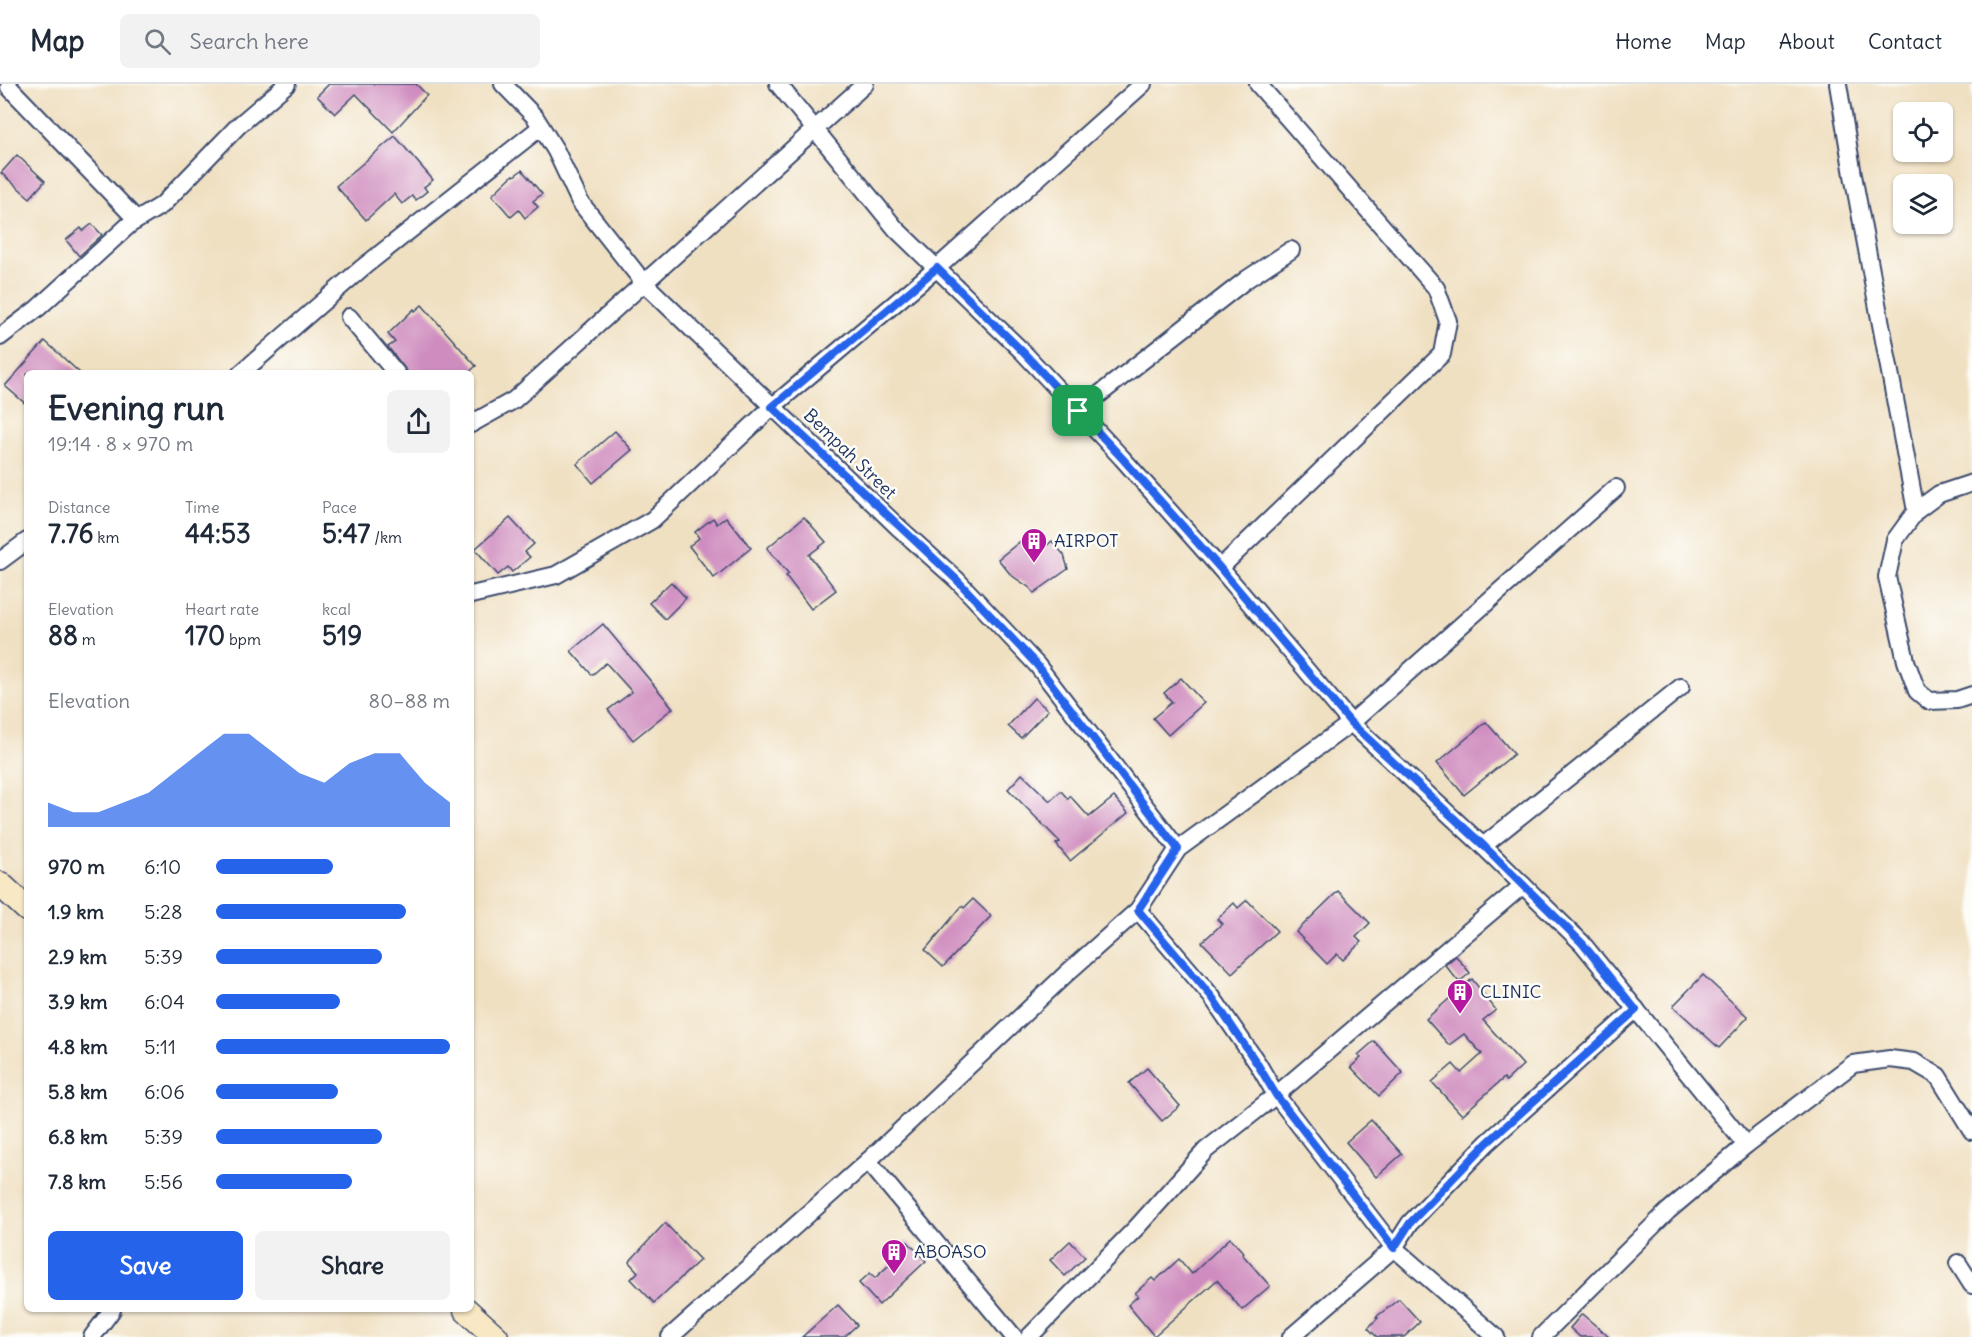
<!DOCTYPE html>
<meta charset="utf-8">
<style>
body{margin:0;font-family:Delius,sans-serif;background:#f2f2f3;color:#1f2937;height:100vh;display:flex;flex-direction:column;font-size:22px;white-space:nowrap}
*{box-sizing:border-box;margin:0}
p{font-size:20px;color:#747a83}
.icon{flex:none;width:33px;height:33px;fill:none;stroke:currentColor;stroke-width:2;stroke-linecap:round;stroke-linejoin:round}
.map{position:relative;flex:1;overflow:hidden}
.details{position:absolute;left:24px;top:286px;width:450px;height:942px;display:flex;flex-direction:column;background:#fff;border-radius:9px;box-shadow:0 2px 4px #0004}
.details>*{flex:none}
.controls{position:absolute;left:1893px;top:18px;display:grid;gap:12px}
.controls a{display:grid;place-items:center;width:60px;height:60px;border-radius:9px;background:#fff;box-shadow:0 2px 4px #0004;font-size:30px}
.pin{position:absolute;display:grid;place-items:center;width:51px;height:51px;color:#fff;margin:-26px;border-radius:12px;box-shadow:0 3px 9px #0006}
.round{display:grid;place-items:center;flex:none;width:63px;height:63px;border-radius:9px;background:#f2f2f3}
.overview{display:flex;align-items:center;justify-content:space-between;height:102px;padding:0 24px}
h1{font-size:33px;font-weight:700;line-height:45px}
.stats{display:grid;grid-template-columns:repeat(3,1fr);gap:9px;height:102px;padding:6px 24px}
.stats div{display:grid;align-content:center}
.stats b{font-size:26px;font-weight:700}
.stats small{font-size:16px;font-weight:400}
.stats p{font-size:16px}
.chart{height:168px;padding:12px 24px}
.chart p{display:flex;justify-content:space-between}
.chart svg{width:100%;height:108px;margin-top:6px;fill:#2563eb;opacity:.7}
.action{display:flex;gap:12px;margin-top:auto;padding:12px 24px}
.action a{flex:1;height:69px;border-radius:9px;background:#2563eb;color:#fff;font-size:24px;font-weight:700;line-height:69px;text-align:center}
.action a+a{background:#f2f2f3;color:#1f2937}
ul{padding:0 24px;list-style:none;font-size:20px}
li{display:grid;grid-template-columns:96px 72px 1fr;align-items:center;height:45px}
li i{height:15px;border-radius:8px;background:#2563eb}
header{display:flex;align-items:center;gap:36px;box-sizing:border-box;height:84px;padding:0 30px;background:#fff;border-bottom:2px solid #e0e1e3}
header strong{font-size:28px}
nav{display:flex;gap:33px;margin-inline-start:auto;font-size:21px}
.search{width:420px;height:54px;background:#f2f2f3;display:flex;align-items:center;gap:15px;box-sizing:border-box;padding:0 21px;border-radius:9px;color:#747a83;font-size:22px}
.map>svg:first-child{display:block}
</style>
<header>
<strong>Map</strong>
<div class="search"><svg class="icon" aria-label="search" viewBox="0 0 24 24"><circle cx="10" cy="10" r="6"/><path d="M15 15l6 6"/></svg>Search here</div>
<nav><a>Home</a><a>Map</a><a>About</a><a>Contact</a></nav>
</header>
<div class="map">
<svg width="1972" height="1253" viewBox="0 0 1972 1253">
<rect width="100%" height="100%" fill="#fdfcf7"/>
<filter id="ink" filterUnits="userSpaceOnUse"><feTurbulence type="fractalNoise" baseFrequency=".0167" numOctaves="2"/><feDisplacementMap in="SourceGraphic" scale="12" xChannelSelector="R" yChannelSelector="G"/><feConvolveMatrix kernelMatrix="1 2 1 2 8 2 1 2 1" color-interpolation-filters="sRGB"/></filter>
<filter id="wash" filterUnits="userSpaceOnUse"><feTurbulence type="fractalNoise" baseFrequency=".008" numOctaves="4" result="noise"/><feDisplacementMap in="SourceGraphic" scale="24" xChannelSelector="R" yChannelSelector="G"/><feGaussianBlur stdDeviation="1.35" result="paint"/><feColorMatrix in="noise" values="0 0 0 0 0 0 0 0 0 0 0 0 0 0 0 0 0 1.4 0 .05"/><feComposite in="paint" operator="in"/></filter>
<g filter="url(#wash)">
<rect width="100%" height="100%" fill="#f0e0c2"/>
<g id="blocks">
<g fill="#cf8cbf">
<path d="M329 0H416L427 11 393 48 356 10 335 30 317 12Z"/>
<path d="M395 52 433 96 424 103 427 107 416 116 412 112 402 120 394 110 366 136 336 102Z"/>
<path d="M17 71 45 97 30 114 1 89Z"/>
<path d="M522 86 542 110 533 117 538 123 525 134 519 126 511 133 492 111 513 91 514 92Z"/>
<path d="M92 140 102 151 79 172 66 156 81 144 83 147Z"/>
<path d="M422 221 476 282 467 290H409L388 263 395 258 388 250 414 225 415 227Z"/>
<path d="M45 257 81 290H27V321L5 302Z"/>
<path d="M615 347 632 366 593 399 577 380Z"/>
<path d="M726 433 751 464 714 494 689 462 699 454 695 448 713 434 717 440Z"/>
<path d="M804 433 826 458 809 471 836 506 811 525 786 492 789 490 767 464Z"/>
<path d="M510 434 534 460 525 468 530 473 512 488 508 483 498 491 475 465Z"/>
<path d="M1032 448 1045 463 1052 457 1064 471 1068 485 1034 509 1030 504 1011 491 998 475Z"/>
<path d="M671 498 686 514 665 535 649 519Z"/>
<path d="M603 540 673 624 633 656 608 626 632 608 606 579 592 591 571 567Z"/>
<path d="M1181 594 1204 619 1168 651 1153 634 1172 618 1164 609Z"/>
<path d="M1034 614 1048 626 1021 654 1008 642Z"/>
<path d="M1486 638 1514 670 1464 711 1437 679Z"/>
<path d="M1022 690 1050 717 1061 707 1068 715 1070 712 1089 733 1114 713 1128 729 1070 777 1056 760 1060 758 1008 705Z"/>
<path d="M1338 807 1370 839 1356 853 1361 858 1343 876 1337 870 1327 880 1296 848Z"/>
<path d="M973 815 991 832 943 883 925 866 962 822 964 824Z"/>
<path d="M1247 816 1277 847 1232 889 1202 858 1222 840 1217 835 1234 819 1238 824Z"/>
<path d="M1456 872 1470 889 1459 898 1445 881Z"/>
<path d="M1703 891 1748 933 1719 964 1673 922Z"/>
<path d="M1472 895 1496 926 1483 936 1523 981 1506 997 1504 994 1462 1031 1432 998 1453 980 1461 989 1482 970 1464 950 1449 961 1426 935Z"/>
<path d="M1374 957 1403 989 1379 1012 1351 983 1361 974 1358 971Z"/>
<path d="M1147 984 1180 1022 1162 1037 1129 999Z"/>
<path d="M1371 1036 1402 1070 1376 1093 1346 1058Z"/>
<path d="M665 1139 700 1176 654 1219 631 1195 638 1188 629 1178Z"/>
<path d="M1230 1154 1244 1169 1242 1170 1270 1202 1242 1226 1217 1196 1154 1252 1128 1221 1138 1212 1135 1209 1152 1194 1155 1197 1179 1175 1192 1190Z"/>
<path d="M1070 1157 1085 1173 1065 1192 1050 1176Z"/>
<path d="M908 1158 926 1177 879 1221 859 1199 870 1189 875 1194 900 1171 891 1162Z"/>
<path d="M1399 1215 1420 1238 1404 1253H1377L1368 1244 1378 1234 1376 1233Z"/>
<path d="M838 1221 857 1241 844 1253H802Z"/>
<path d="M1582 1230 1609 1253H1580L1570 1244Z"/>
</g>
</g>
</g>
<g filter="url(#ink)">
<use href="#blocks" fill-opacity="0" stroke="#3b4a6d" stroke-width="1.5"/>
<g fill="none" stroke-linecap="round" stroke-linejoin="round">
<g stroke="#3b4a6d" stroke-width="20">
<g id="street">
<path d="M503 0 535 33 556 67 580 118 644 199 898 443 957 496 1037 581 1178 765"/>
<path d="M778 0 896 145 1022 267 1122 374 1220 484 1351 639 1483 762 1582 859 1746 1061"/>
<path d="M1838 0 1853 91 1916 427"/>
<path d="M9 3 137 136"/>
<path d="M349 233 397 290"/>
<path d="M0 253 38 224 129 141 162 121 238 42 287 0"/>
<path d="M240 290 362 184 541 43"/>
<path d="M1078 327 1247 195 1291 166"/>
<path d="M471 340 514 316 865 0"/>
<path d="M1972 399 1939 410 1916 427 1895 456 1887 493 1906 577 1917 607 1929 617 1957 616 1972 611"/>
<path d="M0 477 27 457"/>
<path d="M1220 484 1442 270 1448 237 1436 204 1258 0"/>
<path d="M471 511 556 491 652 436 772 323 937 184 1143 0"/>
<path d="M1483 762 1681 603"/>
<path d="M1138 826 1212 913 1258 980 1276 1011 1394 1164 1496 1253"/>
<path d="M868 1077 1014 1253"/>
<path d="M1958 1179 1972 1201"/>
<path d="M92 1253 112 1226"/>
<path d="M670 1253 868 1077 1067 889 1138 826 1178 765 1351 639 1616 404"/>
<path d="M1029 1253 1137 1143 1206 1066 1276 1011 1523 801"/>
<path d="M1291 1253 1394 1164 1410 1139 1487 1059 1636 925"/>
<path d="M1541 1253 1668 1127 1746 1061 1853 980 1890 975 1914 978 1938 992 1972 1047"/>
</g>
</g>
<g stroke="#3b4a6d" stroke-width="27">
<g id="secondary">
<path d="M0 800 27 825"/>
<path d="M466 1226 496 1253"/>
</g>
</g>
<use href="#street" stroke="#fff" stroke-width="16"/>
<use href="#secondary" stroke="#f8e8c3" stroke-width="24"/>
</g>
</g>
<g fill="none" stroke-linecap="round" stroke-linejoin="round" filter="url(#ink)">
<g stroke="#fff" stroke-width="12">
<path id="route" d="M937 184 1022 267 1122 374 1220 484 1351 639 1484 762 1582 859 1636 926 1487 1059 1410 1139 1394 1164 1276 1011 1258 981 1212 913 1138 826 1178 765 1037 581 957 496 772 323Z"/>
</g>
<use href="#route" stroke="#2563eb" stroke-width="8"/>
</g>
<defs>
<g id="building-pin" transform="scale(1.35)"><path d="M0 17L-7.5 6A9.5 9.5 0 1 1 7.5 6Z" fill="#b5179e" stroke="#fdfcf7"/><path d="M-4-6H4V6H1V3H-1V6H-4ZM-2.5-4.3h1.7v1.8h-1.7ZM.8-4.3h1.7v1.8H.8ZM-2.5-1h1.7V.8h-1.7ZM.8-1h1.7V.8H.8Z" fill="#fff"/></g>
</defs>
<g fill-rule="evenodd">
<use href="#building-pin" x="1034" y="457"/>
<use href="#building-pin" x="1460" y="908"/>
<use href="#building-pin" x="894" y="1168"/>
</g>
<g text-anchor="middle" stroke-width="5" stroke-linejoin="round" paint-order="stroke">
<g font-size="18" fill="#1b2f5e" stroke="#fdfcf7">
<text transform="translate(850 370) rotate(44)" y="6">Bempah Street</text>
</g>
<g font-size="18" fill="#1b2f5e" stroke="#fdfcf7" text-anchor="start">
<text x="1054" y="463">AIRPOT</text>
<text x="1480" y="914">CLINIC</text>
<text x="914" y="1174">ABOASO</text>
</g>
</g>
</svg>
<div class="controls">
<a><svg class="icon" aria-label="locate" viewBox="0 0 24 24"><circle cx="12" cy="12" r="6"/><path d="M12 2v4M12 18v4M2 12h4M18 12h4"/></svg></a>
<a><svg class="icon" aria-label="layers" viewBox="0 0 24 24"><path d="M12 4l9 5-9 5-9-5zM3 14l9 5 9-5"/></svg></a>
</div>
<div class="pin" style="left:1078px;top:327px;background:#1e9e55"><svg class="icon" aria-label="arrive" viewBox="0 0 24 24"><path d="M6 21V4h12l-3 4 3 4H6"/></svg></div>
<section class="details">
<div class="overview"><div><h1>Evening run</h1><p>19:14 · 8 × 970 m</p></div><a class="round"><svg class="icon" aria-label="share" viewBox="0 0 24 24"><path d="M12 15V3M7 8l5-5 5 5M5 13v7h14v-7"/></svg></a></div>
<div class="stats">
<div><p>Distance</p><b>7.76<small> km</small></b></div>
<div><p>Time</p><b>44:53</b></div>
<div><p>Pace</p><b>5:47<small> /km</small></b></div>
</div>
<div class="stats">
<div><p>Elevation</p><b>88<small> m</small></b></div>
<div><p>Heart rate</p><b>170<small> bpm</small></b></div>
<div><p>kcal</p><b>519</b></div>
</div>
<div class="chart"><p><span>Elevation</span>80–88 m</p>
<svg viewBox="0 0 160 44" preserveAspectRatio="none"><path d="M0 44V34L10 38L20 38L30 34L40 30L50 22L60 14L70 6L80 6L90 14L100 22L110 26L120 18L130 14L140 14L150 26L160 34V44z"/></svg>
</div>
<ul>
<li><b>970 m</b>6:10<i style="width:50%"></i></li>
<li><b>1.9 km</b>5:28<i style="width:81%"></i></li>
<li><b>2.9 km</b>5:39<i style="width:71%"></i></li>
<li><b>3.9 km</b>6:04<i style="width:53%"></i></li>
<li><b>4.8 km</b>5:11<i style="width:100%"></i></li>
<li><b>5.8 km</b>6:06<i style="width:52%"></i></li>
<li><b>6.8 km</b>5:39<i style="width:71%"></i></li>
<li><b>7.8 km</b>5:56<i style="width:58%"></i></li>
</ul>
<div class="action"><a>Save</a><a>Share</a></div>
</section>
</div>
